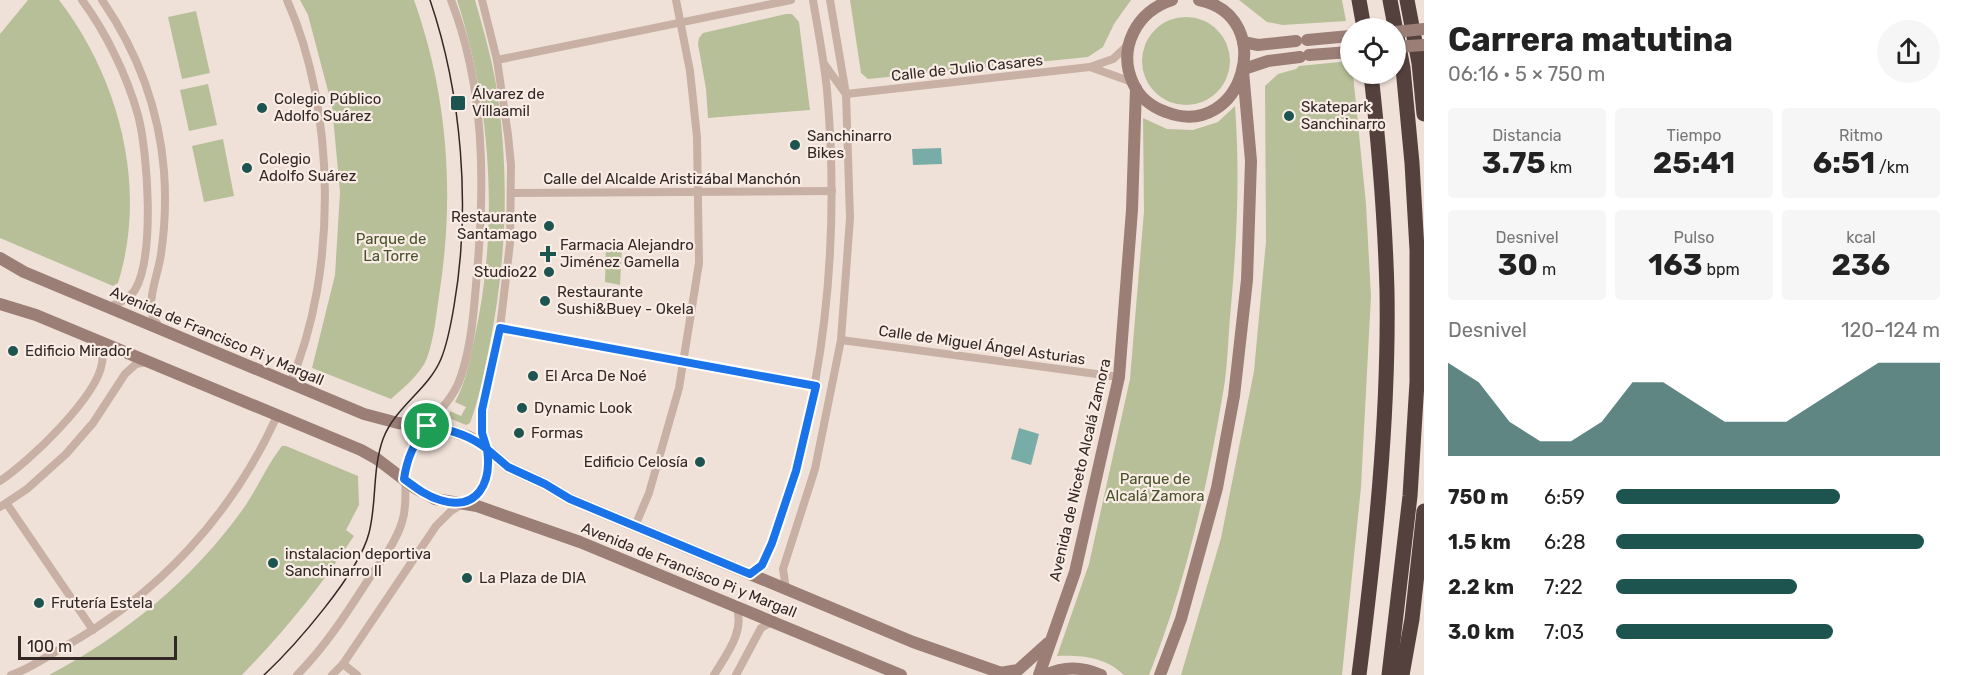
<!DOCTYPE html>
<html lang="es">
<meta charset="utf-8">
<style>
body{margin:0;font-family:Rubik,sans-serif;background:#f6f6f6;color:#222;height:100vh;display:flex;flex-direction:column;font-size:22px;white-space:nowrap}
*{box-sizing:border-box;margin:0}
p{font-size:20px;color:#767676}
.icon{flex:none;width:33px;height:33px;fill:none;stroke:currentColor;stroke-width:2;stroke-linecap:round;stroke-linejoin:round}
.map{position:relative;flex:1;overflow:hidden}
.details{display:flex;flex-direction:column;background:#fff;width:540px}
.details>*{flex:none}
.controls{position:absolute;left:1340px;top:18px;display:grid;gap:12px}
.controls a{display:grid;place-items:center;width:66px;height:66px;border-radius:50%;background:#fff;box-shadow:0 2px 4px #0004;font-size:30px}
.scale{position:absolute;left:18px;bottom:15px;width:159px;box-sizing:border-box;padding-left:6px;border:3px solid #332826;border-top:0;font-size:16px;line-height:21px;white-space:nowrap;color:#332826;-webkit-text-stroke:4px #f8ece4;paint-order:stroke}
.pin{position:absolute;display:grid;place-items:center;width:51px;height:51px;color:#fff;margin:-26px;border:3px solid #fff;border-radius:50%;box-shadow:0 2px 6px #0007}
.round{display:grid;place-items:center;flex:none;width:63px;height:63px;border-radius:32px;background:#f6f6f6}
.overview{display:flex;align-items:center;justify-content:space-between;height:102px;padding:0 24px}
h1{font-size:33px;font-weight:700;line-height:45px}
.stats{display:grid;grid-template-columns:repeat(3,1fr);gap:9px;height:102px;padding:6px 24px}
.stats div{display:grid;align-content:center;border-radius:6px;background:#f6f6f6;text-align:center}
.stats b{font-size:30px;font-weight:700}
.stats small{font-size:16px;font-weight:400}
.stats p{font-size:16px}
.chart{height:168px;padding:12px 24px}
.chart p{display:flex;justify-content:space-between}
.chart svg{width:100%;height:108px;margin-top:6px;fill:#1d5450;opacity:.7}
ul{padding:0 24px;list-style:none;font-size:20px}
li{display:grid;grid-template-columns:96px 72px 1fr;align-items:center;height:45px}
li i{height:15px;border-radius:8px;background:#1d5450}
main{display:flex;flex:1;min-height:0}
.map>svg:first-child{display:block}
</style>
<main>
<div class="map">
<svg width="1424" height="675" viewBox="0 0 1424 675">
<rect width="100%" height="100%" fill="#f0e1d8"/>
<g fill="#b7bf99">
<path d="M28 0H59C119 78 148 187 118 283L113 286 0 238V34Z"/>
<path d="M300 0H414C448 95 455 196 439 296 436 316 434 339 427 358 421 374 403 388 391 399L312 368 335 275 340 192 332 106 308 15Z"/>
<path d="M457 0H475C483 28 491 56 496 84 510 173 507 260 489 348 484 373 479 399 470 423L466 425 449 418 450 411 461 416 466 407 455 402C466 382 469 362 474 340 499 230 492 108 457 0Z"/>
<path d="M850 0H1131L1114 24 1103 47 1088 57 868 79 861 73Z"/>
<path d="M1239 0H1342L1346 21 1283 25 1267 22Z"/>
<path d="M196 11 210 73 182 79 168 17Z"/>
<path d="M786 14H792L799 22 810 110 708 118 706 89 698 44 699 38 703 33Z"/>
<circle cx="1186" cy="61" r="44"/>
<path d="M1350 61V74H1353L1366 204 1371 296 1361 487 1342 675H1181L1221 538 1254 371 1266 241 1265 86 1278 74 1296 69 1299 66Z"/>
<path d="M208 84 217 125 189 131 180 90Z"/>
<path d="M1235 106C1240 173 1237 239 1231 306 1228 335 1228 365 1223 393 1207 488 1185 585 1149 675H1124C1105 657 1082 655 1057 656L1089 564 1130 379 1144 211 1143 118 1167 129 1193 130 1218 122Z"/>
<path d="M223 139 234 196 204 202 192 146Z"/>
<path d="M606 247H622L620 285 605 282Z"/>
<path d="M282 446H286L358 476 359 505 346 530 354 536C321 586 284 632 242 675H49C125 635 193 579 243 509 257 489 267 465 282 446Z"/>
</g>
<g fill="#78ada7">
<path d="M941 148 942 164 913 165 912 149Z"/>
<path d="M1019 428 1039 434 1031 465 1011 459Z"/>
</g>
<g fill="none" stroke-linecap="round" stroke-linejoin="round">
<g stroke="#c8b0a5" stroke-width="8">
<path d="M82 0C106 32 127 76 138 115 148 153 155 256 135 290 129 299 118 304 108 307"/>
<path d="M102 0C137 51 159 109 164 171 166 198 165 227 161 254 159 270 150 292 151 308 151 316 156 322 160 328"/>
<path d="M287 0C336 109 338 274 290 383"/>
<path d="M497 60 791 0"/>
<path d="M825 65 845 93"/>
<path d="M1090 67 1132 82"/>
<path d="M846 94 1090 67 1113 59 1127 46"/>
<path d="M511 193 832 191"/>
<path d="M500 328 816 386"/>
<path d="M841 340 1119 377"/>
<path d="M0 481C29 462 97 397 102 363 104 355 100 347 97 341"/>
<path d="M7 504 93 630"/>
<path d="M0 507 27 489 66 454 93 423 125 374 136 364 147 362"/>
<path d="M635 526 649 493 679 388 699 263 697 137 690 71 676 0"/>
<path d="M750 574 762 565 767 558C823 408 841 250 827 90 824 60 818 30 813 0"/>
<path d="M786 589 783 569 815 469 841 340 850 218 846 94 830 0"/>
<path d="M343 664 357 675"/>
<path d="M11 675C30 669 47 656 64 647 159 594 232 515 277 416"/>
<path d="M297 675C326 646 348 611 370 577 382 560 396 542 402 522 410 499 400 478 411 451 422 423 452 406 461 376 472 343 474 308 477 273 485 182 485 87 451 0"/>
<path d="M332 675 343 664 436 526 451 511 478 494 482 489 488 476V458L481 424 482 409 500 328 510 243 511 165 508 135 497 60 482 0"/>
<path d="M714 675C726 655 746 630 736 606"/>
<path d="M736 675 761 628 768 624 775 623"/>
</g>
<g stroke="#9b7e76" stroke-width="12">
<path d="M1172 0C1137 11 1117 48 1133 83 1139 97 1152 107 1166 112 1243 142 1279 16 1199 0"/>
<path d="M1307 40 1350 36"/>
<path d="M1243 42 1258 45 1296 41"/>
<path d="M1309 55 1350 52"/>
<path d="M1244 69 1268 61 1300 57"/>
<path d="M0 258 24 272 364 414 398 423 445 429 469 437 480 443 508 467 545 484 570 499 913 642 1007 675"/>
<path d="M0 304 36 315 361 450 377 459 415 488 435 499 477 506 580 542 901 675"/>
<path d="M1000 673 1018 670 1048 643"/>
<path d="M1039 675 1075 572 1119 377 1132 210 1136 88"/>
<path d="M1046 675C1064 666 1083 667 1101 675"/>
<path d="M1160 675 1181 619 1217 488 1234 396 1247 280 1251 161 1243 71"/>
</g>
<g stroke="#54413d" stroke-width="15">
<path d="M1359 0 1364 28"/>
<path d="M1407 0 1419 63 1424 114"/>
<path d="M1359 675C1375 548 1389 419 1387 291 1385 218 1379 146 1371 74"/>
<path d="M1389 675 1410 496 1417 382V250L1412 163 1403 68 1390 0"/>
<path d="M1402 675 1412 619 1424 511"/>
</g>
<path stroke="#332826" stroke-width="1.5" d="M264 675C295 646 359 573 369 533 377 502 372 470 383 439 395 407 428 390 441 359 448 342 451 324 454 306 471 208 462 94 430 0"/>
<g stroke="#9b7e76" stroke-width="12">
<path d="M1395 32 1424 29"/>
<path d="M1395 47 1424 45"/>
</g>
</g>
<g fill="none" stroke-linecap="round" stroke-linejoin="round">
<g stroke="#fff" stroke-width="12">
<path id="route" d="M427 426C414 443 407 458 404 479 415 487 426 496 440 500 478 512 492 482 487 449L508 467 545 484 570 499 750 574 762 565 772 543 796 471 816 386 500 328 482 410V433L487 449C470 435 449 429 427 426"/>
</g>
<use href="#route" stroke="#1a73e8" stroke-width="8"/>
</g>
<g fill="#1d5450" stroke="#f8ece4" stroke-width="2">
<rect x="450" y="95" width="16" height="16" rx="3"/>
<circle cx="262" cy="108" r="6"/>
<circle cx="1289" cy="116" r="6"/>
<circle cx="795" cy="145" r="6"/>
<circle cx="247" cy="168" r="6"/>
<circle cx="549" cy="226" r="6"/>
<path d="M545 245h6v6h6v6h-6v6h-6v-6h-6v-6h6z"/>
<circle cx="549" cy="272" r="6"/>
<circle cx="545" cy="301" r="6"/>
<circle cx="13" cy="351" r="6"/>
<circle cx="533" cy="376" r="6"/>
<circle cx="522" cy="408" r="6"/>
<circle cx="519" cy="433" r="6"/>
<circle cx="700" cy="462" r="6"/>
<circle cx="273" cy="563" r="6"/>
<circle cx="467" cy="578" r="6"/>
<circle cx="39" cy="603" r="6"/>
</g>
<g text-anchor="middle" stroke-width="4.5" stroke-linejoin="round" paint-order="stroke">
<g font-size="15" fill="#332826" stroke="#f8ece4">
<text transform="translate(967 68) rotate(-6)" y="5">Calle de Julio Casares</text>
<text x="672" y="184">Calle del Alcalde Aristizábal Manchón</text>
<text transform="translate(217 336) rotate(23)" y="5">Avenida de Francisco Pi y Margall</text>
<text transform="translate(982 345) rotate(8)" y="5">Calle de Miguel Ángel Asturias</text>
<text transform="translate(1080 470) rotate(-77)" y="5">Avenida de Niceto Alcalá Zamora</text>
<text transform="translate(689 570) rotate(22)" y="5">Avenida de Francisco Pi y Margall</text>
</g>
<g font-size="15" fill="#332826" stroke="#f8ece4" text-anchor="start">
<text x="472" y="99">Álvarez de<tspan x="472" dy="17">Villaamil</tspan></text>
<text x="274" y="104">Colegio Público<tspan x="274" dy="17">Adolfo Suárez</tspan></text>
<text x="1301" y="112">Skatepark<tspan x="1301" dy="17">Sanchinarro</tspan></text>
<text x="807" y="141">Sanchinarro<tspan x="807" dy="17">Bikes</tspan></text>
<text x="259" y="164">Colegio<tspan x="259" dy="17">Adolfo Suárez</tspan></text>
<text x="537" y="222" text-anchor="end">Restaurante<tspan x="537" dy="17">Santamago</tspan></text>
<text x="560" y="250">Farmacia Alejandro<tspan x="560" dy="17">Jiménez Gamella</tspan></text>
<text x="537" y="277" text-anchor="end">Studio22</text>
<text x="557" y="297">Restaurante<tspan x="557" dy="17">Sushi&amp;Buey - Okela</tspan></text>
<text x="25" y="356">Edificio Mirador</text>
<text x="545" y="381">El Arca De Noé</text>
<text x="534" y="413">Dynamic Look</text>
<text x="531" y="438">Formas</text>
<text x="688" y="467" text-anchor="end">Edificio Celosía</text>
<text x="285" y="559">instalacion deportiva<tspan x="285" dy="17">Sanchinarro II</tspan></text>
<text x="479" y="583">La Plaza de DIA</text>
<text x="51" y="608">Frutería Estela</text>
</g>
<g font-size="15" fill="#48512a" stroke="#f8ece4">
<text x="391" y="244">Parque de<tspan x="391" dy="17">La Torre</tspan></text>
<text x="1155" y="484">Parque de<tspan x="1155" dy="17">Alcalá Zamora</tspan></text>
</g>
</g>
</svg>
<div class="controls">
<a><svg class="icon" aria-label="locate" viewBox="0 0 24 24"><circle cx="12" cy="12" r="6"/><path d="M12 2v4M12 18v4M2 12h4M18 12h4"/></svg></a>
</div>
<div class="scale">100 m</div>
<div class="pin" style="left:427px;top:426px;background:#1e9e55"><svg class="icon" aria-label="arrive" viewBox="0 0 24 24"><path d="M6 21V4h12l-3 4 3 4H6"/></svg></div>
</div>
<section class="details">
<div class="overview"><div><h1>Carrera matutina</h1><p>06:16 · 5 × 750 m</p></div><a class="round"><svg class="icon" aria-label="share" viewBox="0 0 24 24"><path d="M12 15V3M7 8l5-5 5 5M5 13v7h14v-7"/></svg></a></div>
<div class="stats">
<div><p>Distancia</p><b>3.75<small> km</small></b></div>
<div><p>Tiempo</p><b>25:41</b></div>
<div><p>Ritmo</p><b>6:51<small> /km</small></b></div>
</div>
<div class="stats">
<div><p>Desnivel</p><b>30<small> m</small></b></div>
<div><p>Pulso</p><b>163<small> bpm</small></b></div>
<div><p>kcal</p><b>236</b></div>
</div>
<div class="chart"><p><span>Desnivel</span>120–124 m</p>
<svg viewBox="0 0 160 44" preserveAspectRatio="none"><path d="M0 44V6L10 14L20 30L30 38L40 38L50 30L60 14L70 14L80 22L90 30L100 30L110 30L120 22L130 14L140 6L150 6L160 6V44z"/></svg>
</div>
<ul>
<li><b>750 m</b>6:59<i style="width:69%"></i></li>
<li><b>1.5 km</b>6:28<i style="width:95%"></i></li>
<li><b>2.2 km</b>7:22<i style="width:56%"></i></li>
<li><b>3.0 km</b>7:03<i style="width:67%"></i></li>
</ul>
</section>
</main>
